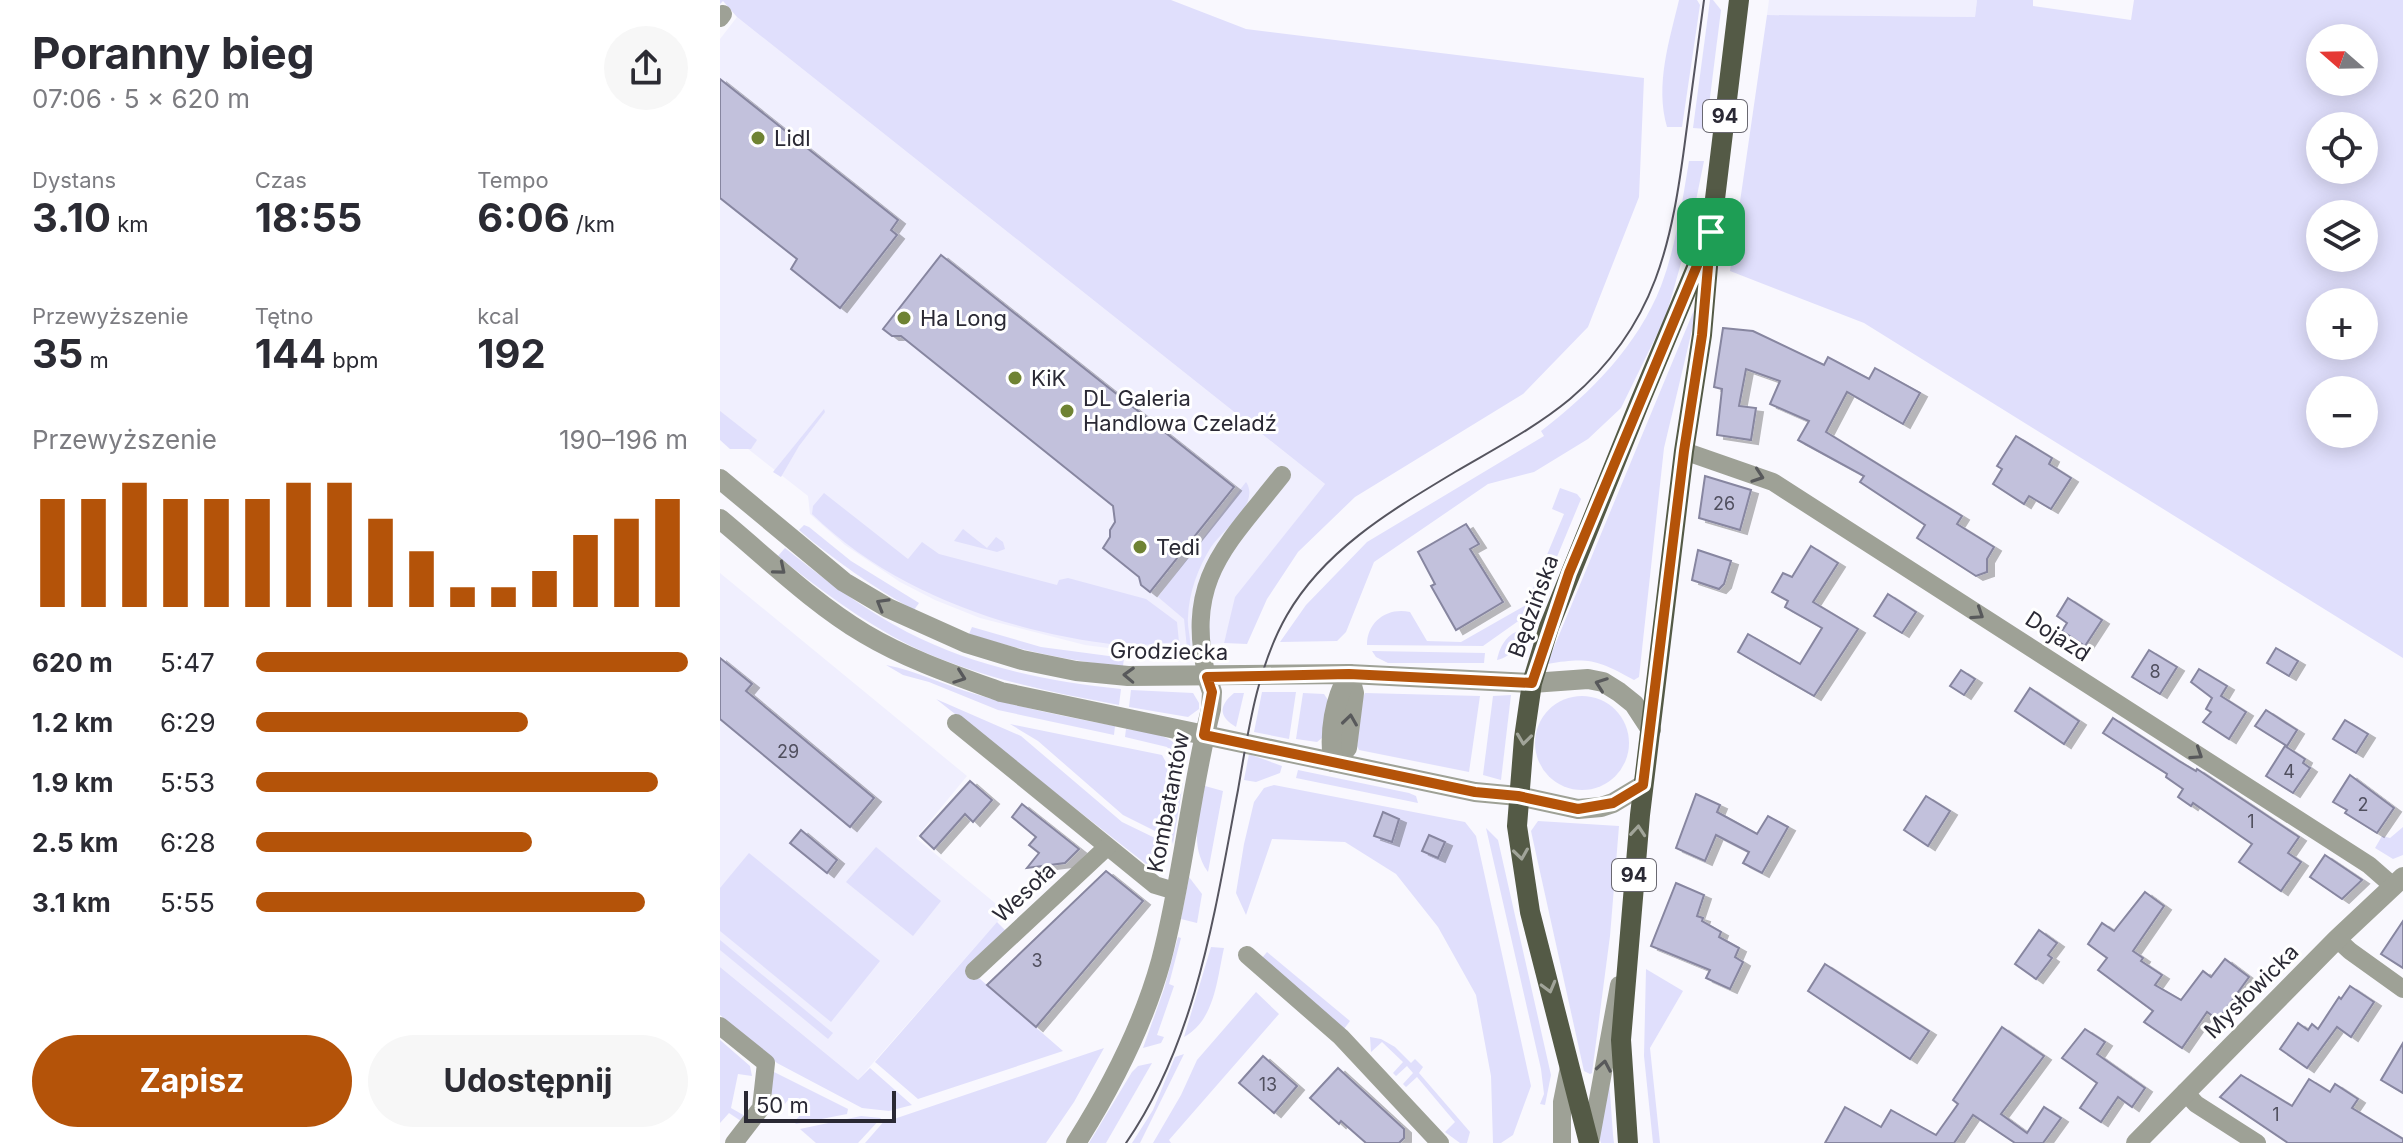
<!DOCTYPE html>
<html lang="pl">
<meta charset="utf-8">
<style>
body{margin:0;font-family:Inter,sans-serif;background:#f7f7f7;color:#2b2b33;height:100vh;display:flex;flex-direction:column;font-size:30px;white-space:nowrap}
*{box-sizing:border-box;margin:0}
p{font-size:26px;color:#7c7c81}
.icon{flex:none;width:44px;height:44px;fill:none;stroke:currentColor;stroke-width:2;stroke-linecap:round;stroke-linejoin:round}
.map{position:relative;flex:1;overflow:hidden}
.sheet{display:flex;flex-direction:column;background:#fff;width:720px}
.sheet>*{flex:none}
.needle{width:52px;rotate:290deg}
.buttons{position:absolute;left:1586px;top:24px;display:grid;gap:16px}
.buttons a{display:grid;place-items:center;width:72px;height:72px;border-radius:50%;background:#fff;box-shadow:0 4px 20px #0003;font-size:40px}
.scale{position:absolute;left:24px;bottom:20px;width:152px;box-sizing:border-box;padding-left:8px;border:4px solid #2a2934;border-top:0;font-size:22px;line-height:28px;white-space:nowrap;color:#2a2934;-webkit-text-stroke:6px #fff;paint-order:stroke}
.pin{position:absolute;display:grid;place-items:center;width:68px;height:68px;color:#fff;margin:-34px;border-radius:16px;box-shadow:0 4px 12px #0006}
.round{display:grid;place-items:center;flex:none;width:84px;height:84px;border-radius:42px;background:#f7f7f7}
.summary{display:flex;align-items:center;justify-content:space-between;height:136px;padding:0 32px}
h1{font-size:44px;font-weight:700;line-height:60px}
.metrics{display:grid;grid-template-columns:repeat(3,1fr);gap:12px;height:136px;padding:8px 32px}
.metrics div{display:grid;align-content:center}
.metrics b{font-size:40px;font-weight:700}
.metrics small{font-size:22px;font-weight:400}
.metrics p{font-size:22px}
.chart{height:224px;padding:16px 32px}
.chart p{display:flex;justify-content:space-between}
.chart svg{width:100%;height:144px;margin-top:8px;stroke:#b45309;stroke-width:6}
.button{display:flex;gap:16px;margin-top:auto;padding:16px 32px}
.button a{flex:1;height:92px;border-radius:48px;background:#b45309;color:#fff;font-size:32px;font-weight:700;line-height:92px;text-align:center}
.button a+a{background:#f7f7f7;color:#2b2b33}
ul{padding:0 32px;list-style:none;font-size:26px}
li{display:grid;grid-template-columns:128px 96px 1fr;align-items:center;height:60px}
li i{height:20px;border-radius:10px;background:#b45309}
main{display:flex;flex:1;min-height:0}
.map>svg:first-child{display:block}
</style>
<main>
<section class="sheet">
<div class="summary"><div><h1>Poranny bieg</h1><p>07:06 · 5 × 620 m</p></div><a class="round"><svg class="icon" aria-label="share" viewBox="0 0 24 24"><path d="M12 15V3M7 8l5-5 5 5M5 13v7h14v-7"/></svg></a></div>
<div class="metrics">
<div><p>Dystans</p><b>3.10<small> km</small></b></div>
<div><p>Czas</p><b>18:55</b></div>
<div><p>Tempo</p><b>6:06<small> /km</small></b></div>
</div>
<div class="metrics">
<div><p>Przewyższenie</p><b>35<small> m</small></b></div>
<div><p>Tętno</p><b>144<small> bpm</small></b></div>
<div><p>kcal</p><b>192</b></div>
</div>
<div class="chart"><p><span>Przewyższenie</span>190–196 m</p>
<svg viewBox="0 0 160 44" preserveAspectRatio="none"><path d="M5 44V11M15 44V11M25 44V6M35 44V11M45 44V11M55 44V11M65 44V6M75 44V6M85 44V17M95 44V27M105 44V38M115 44V38M125 44V33M135 44V22M145 44V17M155 44V11"/></svg>
</div>
<ul>
<li><b>620 m</b>5:47<i style="width:100%"></i></li>
<li><b>1.2 km</b>6:29<i style="width:63%"></i></li>
<li><b>1.9 km</b>5:53<i style="width:93%"></i></li>
<li><b>2.5 km</b>6:28<i style="width:64%"></i></li>
<li><b>3.1 km</b>5:55<i style="width:90%"></i></li>
</ul>
<div class="button"><a>Zapisz</a><a>Udostępnij</a></div>
</section>
<div class="map">
<svg width="1683" height="1143" viewBox="0 0 1683 1143">
<defs>
<filter id="shadow"><feDropShadow dx="7" dy="4" stdDeviation="0" flood-color="#0004"/></filter>
</defs>
<rect width="100%" height="100%" fill="#f9f8fe"/>
<g fill="#f0effe">
<path d="M1049 0H1257L1255 17 1047 15Z"/>
<path d="M17 17 605 484 516 597 504 643 413 651 365 645 260 618 215 600 180 582 125 545 90 514 88 496 0 427V39Z"/>
<path d="M0 573 247 776 196 838 286 912 138 1080 0 967Z"/>
</g>
<g fill="#e0dffc" fill-rule="evenodd">
<path d="M0 0H451L526 29 924 78 919 197 868 327 803 394 635 497 578 552 547 599 527 644 504 643 515 597 605 484 17 17 3 1 0 4Z"/>
<path d="M959 0H977L980 5 962 127H947C935 85 949 42 959 0Z"/>
<path d="M990 0H993L1001 10 986 129 973 128Z"/>
<path d="M1257 0H1313V6L1411 20 1414 0H1683V658L1144 323 1010 271 1047 15 1255 17ZM1600 38H1644V82H1600ZM1600 126H1644V170H1600ZM1644 214V258H1600V214ZM1600 302H1644V346H1600ZM1600 390H1644V434H1600Z"/>
<path d="M969 161H984L969 235 946 316 901 408 868 439 814 472 768 484 654 562 626 632 617 641 560 642 586 605 647 542 824 436 821 431C871 393 918 345 941 286 956 246 962 203 969 161Z"/>
<path d="M974 310 973 326 944 448 919 677 914 680C877 660 869 657 827 664Z"/>
<path d="M104 409 105 412 79 446 61 477 53 472Z"/>
<path d="M0 411 37 440 31 449H10L0 440Z"/>
<path d="M526 482C541 504 502 530 491 547 478 568 469 592 468 617 467 627 471 637 470 648H467L464 619 438 597Z"/>
<path d="M840 488 857 494 861 499 812 617H804L763 646 647 645C647 621 668 607 690 612L707 641 741 642 806 605 844 514 832 509Z"/>
<path d="M104 493 188 559 202 542 219 554 337 585 339 580 348 578 426 599 457 622 459 642C439 643 417 647 398 645 288 632 172 592 92 514L93 506Z"/>
<path d="M84 525 89 527 131 561 199 603 194 610C153 587 115 561 79 530Z"/>
<path d="M243 529 267 548 276 537 283 542 285 549 277 552 234 541Z"/>
<path d="M65 548C104 579 143 609 187 632 253 666 328 682 401 689L399 705C328 692 256 677 191 646 143 622 100 590 58 556Z"/>
<path d="M252 627 321 647 404 658 403 666C350 662 300 650 249 634Z"/>
<path d="M806 629C800 644 793 656 777 660 780 644 789 631 806 629Z"/>
<path d="M652 651 765 653 764 663H668L656 657Z"/>
<path d="M166 665C197 671 224 685 255 694 301 708 348 717 395 726L394 735 278 710 209 682 183 675Z"/>
<path d="M411 690 473 693 479 703V709L468 717 409 707Z"/>
<path d="M542 692H576L569 739 534 732Z"/>
<path d="M514 693H524L516 727C499 717 498 706 514 693Z"/>
<path d="M583 693 604 694 608 700 602 738 597 742 576 739Z"/>
<path d="M645 693 760 696 749 772 639 750 637 746 643 697Z"/>
<path d="M791 695 781 780 763 775 773 696Z"/>
<circle cx="862" cy="743" r="47"/>
<path d="M216 699 301 736 402 822 435 838 439 849 435 871Z"/>
<path d="M290 724 442 755 448 766 437 832 403 815 318 741Z"/>
<path d="M406 729C435 733 466 735 464 771L457 769 456 758 447 747 405 737Z"/>
<path d="M529 754 562 766 560 773 536 782 524 780Z"/>
<path d="M578 770 689 793 696 796 698 803 576 778Z"/>
<path d="M455 783H463L453 844 447 825Z"/>
<path d="M554 785 745 822 756 836 811 1086 793 1135 781 1143H773L771 1076 756 995 718 927 676 874 625 842 552 839 526 915 516 893 524 844 534 802 544 788Z"/>
<path d="M485 786 503 791 488 872C469 845 479 816 485 786Z"/>
<path d="M818 821 899 826 890 936 872 1073 870 1074 864 1071 811 831Z"/>
<path d="M1683 827V855L1673 859 1655 848 1662 836 1670 838Z"/>
<path d="M766 828 778 840 831 1075 825 1105 820 1104 824 1094 821 1069Z"/>
<path d="M156 847 221 901 193 936 126 882Z"/>
<path d="M29 853 160 961 111 1022 0 931V888Z"/>
<path d="M469 877 482 894 477 923 461 919Z"/>
<path d="M277 922 286 931 252 972 343 1051 198 1099 155 1062Z"/>
<path d="M458 937 461 938 449 984 454 986 437 1035 444 1037 441 1043 423 1048 444 989Z"/>
<path d="M0 940 113 1033 108 1039 0 950Z"/>
<path d="M491 947 504 948C497 979 495 1020 464 1037Z"/>
<path d="M547 952 630 1021 624 1029 542 958Z"/>
<path d="M0 967 138 1080 150 1068 192 1105 169 1111 142 1108 57 1063 0 1015Z"/>
<path d="M926 969 963 991 930 1048 940 1143H933L924 1056Z"/>
<path d="M536 992 559 1014 449 1140 451 1143H433L461 1095 477 1060Z"/>
<path d="M650 1037 661 1039 675 1047 691 1063 695 1059 703 1067 699 1073 750 1132 747 1143H740L725 1132 735 1122 697 1077 686 1087 683 1084 693 1073 687 1066 676 1076 673 1073 683 1062 662 1042 651 1052Z"/>
<path d="M0 1040 30 1066 32 1076 18 1074 11 1108 25 1116 21 1121 9 1113 0 1123Z"/>
<path d="M384 1048 354 1102 326 1143H145L166 1119H174Z"/>
<path d="M887 1051 893 1135 894 1143H881L878 1133Z"/>
<path d="M464 1054 422 1139 420 1143H412L433 1110 455 1057Z"/>
<path d="M432 1063 386 1143H369L412 1072 418 1066Z"/>
<path d="M52 1071 128 1109 127 1114 76 1124 74 1122 83 1112 68 1100 60 1110 50 1091Z"/>
<path d="M141 1116 161 1118 138 1143H96L80 1129Z"/>
</g>
<g fill="#c2c1dc" stroke="#8786a0" stroke-width="2" filter="url(#shadow)">
<path d="M0 79 178 220 171 230 177 235 120 308 71 269 77 259 0 198Z"/>
<path d="M221 255 514 487 430 592 421 585 419 577 383 548 390 537V530L395 522 393 506 181 336H172L163 329Z"/>
<path d="M1003 328 1033 331 1104 365 1108 357 1149 379 1155 368 1200 393 1183 424 1127 392 1106 432 1242 516 1237 524 1274 547 1267 559V572L1256 576 1197 538 1205 525 1140 482 1144 476 1078 440 1089 421 1050 404 1060 381 1026 369 1019 406 1036 408 1031 440 997 435 1002 389 994 387Z"/>
<path d="M1296 436 1332 458 1329 464 1351 478 1331 509 1309 496 1304 504 1273 484 1282 469 1277 466Z"/>
<path d="M985 476 1031 490 1020 530 979 518Z"/>
<path d="M746 524 759 544 750 549 783 602 736 630 711 586 715 584 698 552Z"/>
<path d="M1091 546 1118 563 1093 602 1138 629 1094 696 1018 652 1028 634 1080 664 1102 628 1065 607 1068 601 1052 592 1063 573 1072 577Z"/>
<path d="M978 550 1011 561 1004 584 999 589 972 580Z"/>
<path d="M1168 594 1196 612 1182 633 1154 616Z"/>
<path d="M1348 598 1382 620 1365 646 1342 631 1347 623 1337 616Z"/>
<path d="M1556 648 1578 661 1569 676 1547 663Z"/>
<path d="M1429 650 1457 667 1440 694 1412 677Z"/>
<path d="M0 658 32 684 26 691 154 798 130 827 0 719Z"/>
<path d="M1479 669 1507 686 1501 696 1526 712 1509 739 1483 722 1491 712 1486 709 1492 698 1471 682Z"/>
<path d="M1241 670 1255 679 1244 695 1230 686Z"/>
<path d="M1310 688 1359 721 1344 744 1295 711Z"/>
<path d="M1546 710 1577 730 1567 746 1535 726Z"/>
<path d="M1393 718 1459 761 1476 771 1477 769 1579 837 1568 853 1581 862 1561 891 1519 862 1532 844 1473 803 1471 806 1458 797 1463 789 1446 777 1447 774 1383 733Z"/>
<path d="M1625 720 1648 734 1636 753 1613 739Z"/>
<path d="M1565 746 1585 759 1583 763 1590 768 1573 793 1546 776Z"/>
<path d="M1630 775 1674 808 1657 833 1625 813 1627 810 1613 802Z"/>
<path d="M250 781 272 800 253 822 245 814 214 849 200 836Z"/>
<path d="M976 794 1000 805 997 812 1037 834 1048 816 1068 827 1042 873 1023 863 1029 852 996 835 985 861 956 848Z"/>
<path d="M1206 796 1230 811 1208 846 1184 830Z"/>
<path d="M302 804 359 849 345 863 307 868 319 853 309 845 316 837 292 817Z"/>
<path d="M663 812 679 819 672 842 654 836Z"/>
<path d="M81 830 117 860 107 873 70 843Z"/>
<path d="M709 835 725 842 718 858 702 851Z"/>
<path d="M1605 855 1642 880 1622 899 1590 877Z"/>
<path d="M386 871 423 901 316 1027 267 985Z"/>
<path d="M956 883 984 895 977 916 983 918 982 921 1001 932 999 937 1019 948 1015 957 1023 962 1010 989 986 978 990 970 931 946Z"/>
<path d="M1425 892 1444 906 1413 951 1423 958 1421 961 1442 975 1435 985 1461 1000 1483 971 1491 977 1505 959 1529 977 1498 1020 1487 1012 1462 1048 1424 1022 1433 1011 1378 970 1387 958 1368 944 1382 923 1394 931Z"/>
<path d="M1683 921V968L1661 954Z"/>
<path d="M1319 930 1337 943 1328 955 1332 958 1316 979 1295 964Z"/>
<path d="M1105 964 1209 1031 1190 1059 1088 991Z"/>
<path d="M1630 986 1654 1002 1631 1037 1617 1027 1587 1068 1560 1049 1578 1023 1588 1030 1592 1024 1598 1029 1619 997 1621 999Z"/>
<path d="M1282 1027 1324 1056 1281 1114 1307 1133 1324 1107 1341 1118 1323 1143H1295L1253 1115 1234 1143H1105L1125 1107 1161 1127 1171 1110 1216 1135 1238 1104 1233 1100Z"/>
<path d="M1365 1029 1385 1042 1377 1054 1425 1088 1412 1107 1398 1097 1381 1122 1360 1108 1377 1083 1342 1058Z"/>
<path d="M1683 1043V1093L1661 1080Z"/>
<path d="M543 1056 577 1086 554 1113 519 1083Z"/>
<path d="M618 1068 684 1129V1138L679 1143H646L621 1121 619 1124 590 1098Z"/>
<path d="M1521 1075 1572 1106 1589 1079 1610 1092 1615 1084 1638 1099 1632 1108 1683 1139V1143H1568L1500 1097Z"/>
</g>
<g fill="none" stroke-linecap="round" stroke-linejoin="round">
<g stroke="#9ea196" stroke-width="18">
<path d="M0 18 3 14"/>
<path d="M964 451 1053 482 1649 865 1673 886"/>
<path d="M487 677C464 579 506 546 562 475"/>
<path d="M236 723 435 885 455 891"/>
<path d="M1617 939 1630 951 1683 989"/>
<path d="M527 955 621 1037 720 1143"/>
<path d="M254 971 387 847"/>
<path d="M0 1026 46 1063 41 1108 14 1143"/>
<path d="M1465 1092 1476 1104 1537 1143"/>
<path d="M842 1143V1102L849 1067"/>
<path d="M870 1143 899 985"/>
</g>
<g stroke="#9ea196" stroke-width="20">
<path d="M0 479 124 582 168 608 246 643 302 660 356 671 408 676 629 674 812 683 868 679 883 682 899 692 914 704 931 730"/>
<path d="M0 519C47 558 93 603 145 634 187 659 234 675 281 692L755 792 798 796 858 809 881 807 893 803 923 785"/>
<path d="M613 762 627 748 634 693 629 674"/>
<path d="M613 762C609 732 614 700 629 674"/>
<path d="M356 1143C392 1086 423 1026 441 961 463 878 470 792 491 709L492 692 487 677"/>
<path d="M1416 1143 1617 939 1683 877"/>
</g>
<g stroke="#545a46" stroke-width="20">
<path d="M869 1143 810 912 797 826 804 738 812 683 829 627 919 404 985 246"/>
<path d="M908 1143 901 1040 920 815 964 451 982 335 991 232 1019 0"/>
</g>
<path stroke="#56555f" stroke-width="2" d="M406 1143C477 1040 495 910 518 790 528 732 537 667 567 615 605 549 672 510 735 472 774 449 815 428 850 399 937 325 952 242 966 134 972 90 978 45 984 0"/>
</g>
<defs><path id="oneway-chevron" d="M-2-3.5L2.5 0L-2 3.5" fill="none" stroke-width="1.6" stroke-linecap="round" stroke-linejoin="round" transform="scale(2)"/></defs>
<g stroke="#58595b">
<use href="#oneway-chevron" transform="translate(1038 476) rotate(19)"/>
<use href="#oneway-chevron" transform="translate(60 569) rotate(40)"/>
<use href="#oneway-chevron" transform="translate(162 604) rotate(-150)"/>
<use href="#oneway-chevron" transform="translate(1258 614) rotate(33)"/>
<use href="#oneway-chevron" transform="translate(409 675) rotate(-178)"/>
<use href="#oneway-chevron" transform="translate(240 677) rotate(20)"/>
<use href="#oneway-chevron" transform="translate(881 684) rotate(-160)"/>
<use href="#oneway-chevron" transform="translate(630 720) rotate(-82)"/>
<use href="#oneway-chevron" transform="translate(1477 754) rotate(33)"/>
<use href="#oneway-chevron" transform="translate(884 1066) rotate(-80)"/>
</g>
<g stroke="#a1a499">
<use href="#oneway-chevron" transform="translate(804 739) rotate(97)"/>
<use href="#oneway-chevron" transform="translate(918 831) rotate(-85)"/>
<use href="#oneway-chevron" transform="translate(801 854) rotate(82)"/>
<use href="#oneway-chevron" transform="translate(829 987) rotate(75)"/>
</g>
<g fill="none" stroke-linecap="round" stroke-linejoin="round">
<g stroke="#fff" stroke-width="16">
<path id="route" d="M991 232 982 335 964 451 923 785 893 803 858 809 798 796 755 792 484 735 492 692 487 677 629 674 812 683 849 573Z"/>
</g>
<use href="#route" stroke="#b45309" stroke-width="10"/>
</g>
<g fill="#6f8333" stroke="#fff" stroke-width="3">
<circle cx="38" cy="138" r="8"/>
<circle cx="184" cy="318" r="8"/>
<circle cx="295" cy="378" r="8"/>
<circle cx="347" cy="411" r="8"/>
<circle cx="420" cy="547" r="8"/>
</g>
<g text-anchor="middle" stroke-width="6" stroke-linejoin="round" paint-order="stroke">
<g font-size="18" fill="#504f5e">
<text x="1004" y="510">26</text>
<text x="1435" y="678">8</text>
<text x="68" y="758">29</text>
<text x="1569" y="778">4</text>
<text x="1643" y="811">2</text>
<text x="1531" y="828">1</text>
<text x="317" y="967">3</text>
<text x="548" y="1091">13</text>
<text x="1556" y="1121">1</text>
</g>
<g fill="#fff" stroke="#6a6971" stroke-width="2">
<rect x="983" y="100" width="44" height="32" rx="6"/>
<rect x="892" y="859" width="44" height="32" rx="6"/>
</g>
<g font-size="20" font-weight="bold" fill="#2a2934">
<text x="1005" y="123">94</text>
<text x="914" y="882">94</text>
</g>
<g font-size="22" fill="#2a2934" stroke="#fff" text-anchor="start">
<text x="54" y="146">Lidl</text>
<text x="200" y="326">Ha Long</text>
<text x="311" y="386">KiK</text>
<text x="363" y="406">DL Galeria<tspan x="363" dy="25">Handlowa Czeladź</tspan></text>
<text x="436" y="555">Tedi</text>
</g>
<g font-size="22" fill="#2a2934" stroke="#fff">
<text transform="translate(813 606) rotate(-70)" y="8">Będzińska</text>
<text transform="translate(1338 636) rotate(33)" y="8">Dojazd</text>
<text transform="translate(449 651) rotate(1)" y="8">Grodziecka</text>
<text transform="translate(448 802) rotate(-79)" y="8">Kombatantów</text>
<text transform="translate(304 892) rotate(-43)" y="8">Wesoła</text>
<text transform="translate(1531 991) rotate(-45)" y="8">Mysłowicka</text>
</g>
</g>
</svg>
<div class="buttons">
<a><svg class="needle" viewBox="-14 -14 28 28"><path d="M0-13l5 13h-10z" fill="#e53935"/><path d="M0 13l5-13h-10z" fill="#7c7c81"/></svg></a>
<a><svg class="icon" aria-label="locate" viewBox="0 0 24 24"><circle cx="12" cy="12" r="6"/><path d="M12 2v4M12 18v4M2 12h4M18 12h4"/></svg></a>
<a><svg class="icon" aria-label="layers" viewBox="0 0 24 24"><path d="M12 4l9 5-9 5-9-5zM3 14l9 5 9-5"/></svg></a>
<a>+</a>
<a>−</a>
</div>
<div class="scale">50 m</div>
<div class="pin" style="left:991px;top:232px;background:#1e9e55"><svg class="icon" aria-label="arrive" viewBox="0 0 24 24"><path d="M6 21V4h12l-3 4 3 4H6"/></svg></div>
</div>
</main>
